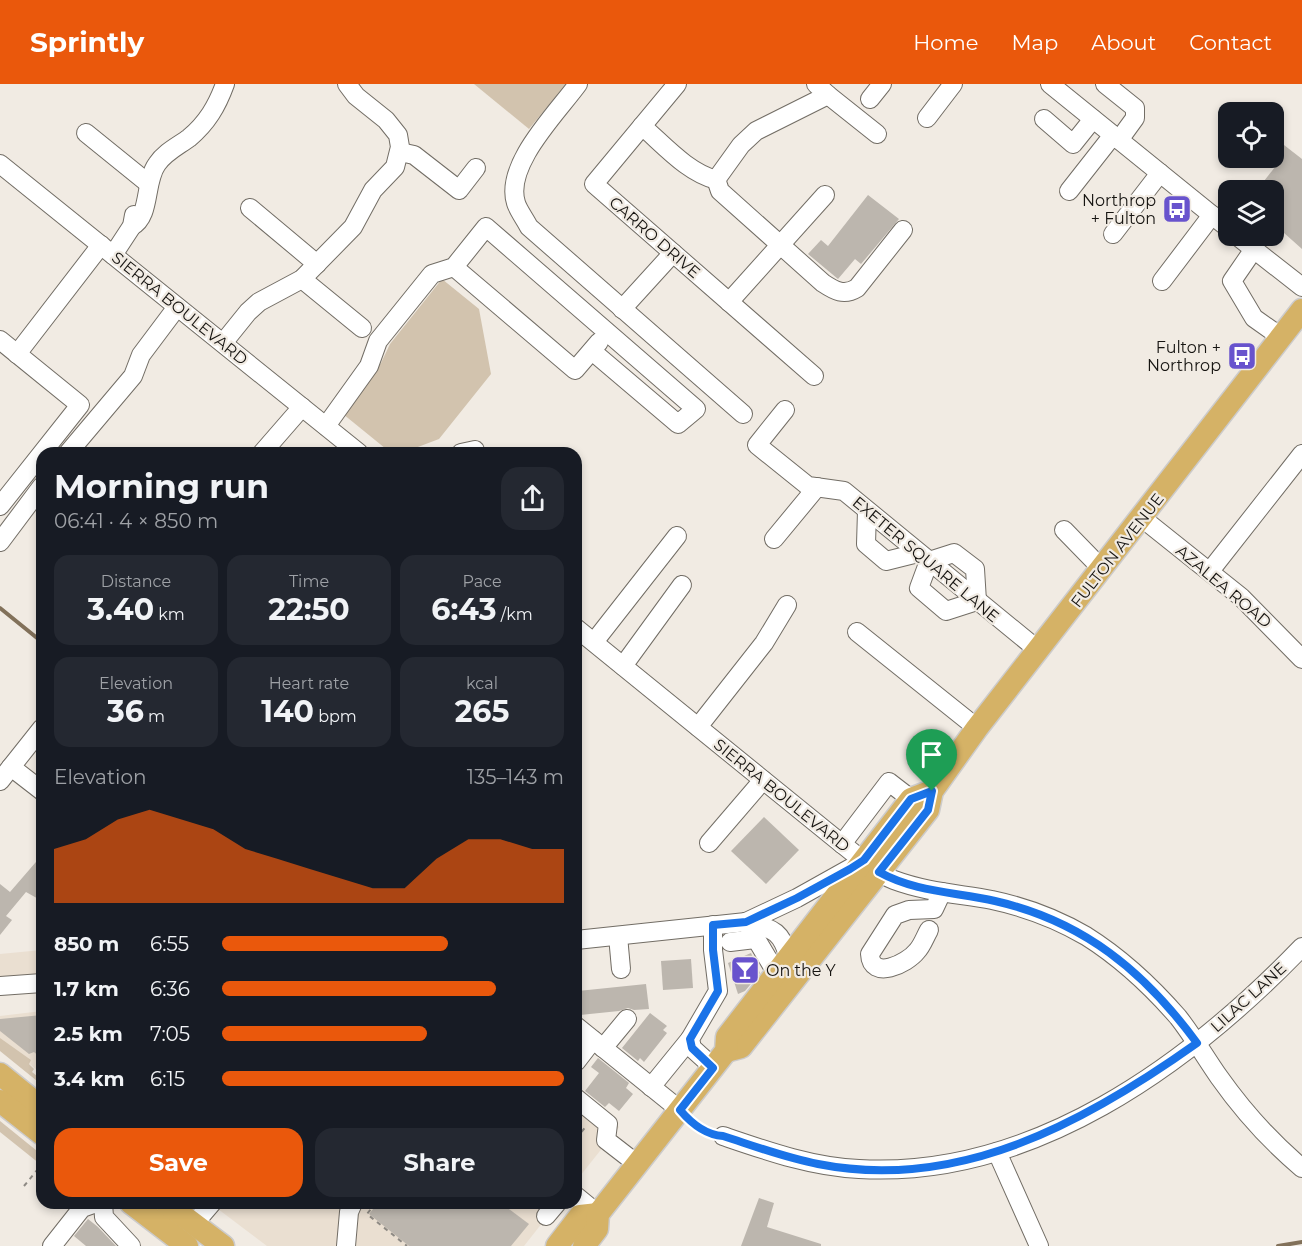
<!DOCTYPE html>
<meta charset="utf-8">
<style>
body{margin:0;font-family:Montserrat,sans-serif;background:#242831;color:#f1f3f6;height:100vh;display:flex;flex-direction:column;font-size:22px;white-space:nowrap}
*{box-sizing:border-box;margin:0}
p{font-size:20px;color:#9ea1a6}
.icon{flex:none;width:33px;height:33px;fill:none;stroke:currentColor;stroke-width:2;stroke-linecap:round;stroke-linejoin:round}
.map{position:relative;flex:1;overflow:hidden}
.panel{position:absolute;left:36px;top:363px;width:546px;height:762px;display:flex;flex-direction:column;background:#171b24;border-radius:18px;box-shadow:0 3px 9px #0003}
.panel>*{flex:none}
.tools{position:absolute;left:1218px;top:18px;display:grid;gap:12px}
.tools a{display:grid;place-items:center;width:66px;height:66px;border-radius:12px;background:#171b24;box-shadow:0 3px 9px #0003;font-size:30px}
.pin{position:absolute;display:grid;place-items:center;width:51px;height:51px;color:#fff;margin:-62px -26px;border-radius:50% 50% 50% 0;rotate:-45deg;box-shadow:0 0 6px #0007}
.pin .icon{rotate:45deg}
.round{display:grid;place-items:center;flex:none;width:63px;height:63px;border-radius:18px;background:#242831}
.headline{display:flex;align-items:center;justify-content:space-between;height:102px;padding:0 18px}
h1{font-size:33px;font-weight:700;line-height:45px}
.stats{display:grid;grid-template-columns:repeat(3,1fr);gap:9px;height:102px;padding:6px 18px}
.stats div{display:grid;align-content:center;border-radius:15px;background:#242831;text-align:center}
.stats b{font-size:30px;font-weight:700}
.stats small{font-size:16px;font-weight:400}
.stats p{font-size:16px}
.chart{height:168px;padding:12px 18px}
.chart p{display:flex;justify-content:space-between}
.chart svg{width:100%;height:108px;margin-top:6px;fill:#ea580c;opacity:.7}
.button{display:flex;gap:12px;margin-top:auto;padding:12px 18px}
.button a{flex:1;height:69px;border-radius:18px;background:#ea580c;color:#fff;font-size:24px;font-weight:700;line-height:69px;text-align:center}
.button a+a{background:#242831;color:#f1f3f6}
ul{padding:0 18px;list-style:none;font-size:20px}
li{display:grid;grid-template-columns:96px 72px 1fr;align-items:center;height:45px}
li i{height:15px;border-radius:8px;background:#ea580c}
header{display:flex;align-items:center;gap:36px;box-sizing:border-box;height:84px;padding:0 30px;background:#ea580c;color:#fff}
header strong{font-size:28px}
nav{display:flex;gap:33px;margin-inline-start:auto;font-size:21px}
.map>svg:first-child{display:block}
</style>
<header>
<strong>Sprintly</strong>
<nav><a>Home</a><a>Map</a><a>About</a><a>Contact</a></nav>
</header>
<div class="map">
<svg width="1302" height="1162" viewBox="0 0 1302 1162">
<rect width="100%" height="100%" fill="#f1ebe3"/>
<g fill="#eadfd1">
<path d="M42 866V890L0 893V870Z"/>
<path d="M42 927V990L0 956V932Z"/>
<path d="M576 1009 619 1043 576 1097Z"/>
<path d="M210 1119H558L524 1162H267Z"/>
</g>
<g fill="#d2c3ae">
<path d="M474 0H566L529 45Z"/>
<path d="M442 195 479 225 491 290 439 355 410 366 407 369H391L343 330 381 279 390 260Z"/>
<path d="M0 954 31 976 29 980 34 985 32 988 42 996V1001L0 967Z"/>
<path d="M0 1037 42 1071 40 1080 0 1048Z"/>
</g>
<g fill="none" stroke-linecap="round" stroke-linejoin="round">
<g stroke="#82715a" stroke-width="4">
<path d="M0 524 42 558"/>
<path d="M1278 1162 1302 1158"/>
</g>
</g>
<g fill="#bcb6ae">
<path d="M1284 61 1302 75V165L1274 140V106H1257L1275 83 1270 79Z"/>
<path d="M868 111 899 135 861 180 855 175 838 195 808 170 821 156 828 162Z"/>
<path d="M764 733 799 766 766 800 731 767Z"/>
<path d="M42 771V817L26 808 6 832 12 836 0 851V800L10 808Z"/>
<path d="M751 869 760 889 745 907 738 910 728 879Z"/>
<path d="M691 875 693 904 663 906 661 877Z"/>
<path d="M646 900 649 925 634 926 628 924 619 927 580 931 578 907Z"/>
<path d="M650 929 667 942 663 946 667 949 644 978 640 974 638 977 622 964Z"/>
<path d="M42 931V975L34 968 29 970 0 947V935Z"/>
<path d="M598 974 629 999 626 1004 633 1010 619 1027 609 1019 605 1023 585 1007 599 989 591 983Z"/>
<path d="M759 1114 774 1119 767 1143 821 1160V1162H741Z"/>
<path d="M378 1119H501L529 1140 511 1162H409L369 1130Z"/>
<path d="M88 1135 98 1143 116 1162H86L74 1152Z"/>
</g>
<g fill="none" stroke-linecap="round" stroke-linejoin="round">
<g stroke="#726d65" stroke-width="20">
<g id="minor">
<path d="M578 0C557 29 504 81 516 119 518 126 525 135 529 143L743 330"/>
<path d="M677 0 594 100 814 292"/>
<path d="M816 0 828 11 756 47 741 61 718 93 717 98 720 107 823 199C835 207 844 212 857 204L903 146"/>
<path d="M1050 0 1228 144"/>
<path d="M1105 0 1135 24V34L1119 56"/>
<path d="M828 11 877 50"/>
<path d="M870 15 882 0"/>
<path d="M927 34 953 0"/>
<path d="M1044 35 1073 60 1093 35"/>
<path d="M642 42C664 61 688 89 717 96"/>
<path d="M86 49 149 100"/>
<path d="M400 68 414 71 459 106 476 84"/>
<path d="M0 80 359 369"/>
<path d="M1069 107 1113 51"/>
<path d="M250 124 317 180"/>
<path d="M132 142C151 132 144 98 157 80 165 68 178 62 189 54 207 39 217 22 225 0"/>
<path d="M1113 150 1160 89"/>
<path d="M1237 152 1302 203"/>
<path d="M1254 165 1232 197 1254 234 1281 253"/>
<path d="M113 171 132 142 134 131"/>
<path d="M454 183 575 286 599 258"/>
<path d="M302 195 362 244"/>
<path d="M1162 197 1212 131"/>
<path d="M729 218 825 111"/>
<path d="M622 225 673 169"/>
<path d="M0 256 80 321 0 422"/>
<path d="M223 259 248 228 259 218 302 195 353 143 373 106 395 83 400 63 398 51 386 36 356 12 347 0"/>
<path d="M17 270 101 161"/>
<path d="M785 326 757 361 808 402 844 407 1038 566"/>
<path d="M326 342 369 282 378 257 432 190 454 183 486 143 696 325 678 340 592 267"/>
<path d="M68 369 133 292 141 271 177 223"/>
<path d="M262 369 302 323"/>
<path d="M461 369 475 366"/>
<path d="M867 427 866 460 886 477 918 469"/>
<path d="M1142 434 1241 513 1302 575"/>
<path d="M1064 446 1102 485"/>
<path d="M774 455 817 403"/>
<path d="M0 458 42 402"/>
<path d="M954 469 975 485 977 517 946 527 919 504 929 477Z"/>
<path d="M1210 487 1302 370"/>
<path d="M576 544 842 760C858 772 875 789 894 796 926 808 960 810 992 816 1025 823 1057 835 1086 852 1121 874 1151 902 1178 933 1193 952 1205 973 1219 993 1243 1027 1270 1057 1302 1084"/>
<path d="M857 548 977 644"/>
<path d="M594 558 677 452"/>
<path d="M623 582 682 501"/>
<path d="M698 643 764 559 787 521"/>
<path d="M42 644 11 683 42 707"/>
<path d="M0 697 11 683"/>
<path d="M709 759 763 696"/>
<path d="M842 760 889 698 911 715"/>
<path d="M746 838C772 845 781 845 789 874"/>
<path d="M746 838 777 890"/>
<path d="M929 846C925 853 922 862 917 867 907 880 871 897 870 870L895 831 909 826 934 825 942 808"/>
<path d="M618 852 621 885"/>
<path d="M576 856 746 838 797 814 856 781"/>
<path d="M730 858 755 855"/>
<path d="M0 902 42 899"/>
<path d="M576 942 680 1026"/>
<path d="M603 964 627 935"/>
<path d="M576 978 593 956"/>
<path d="M713 983 692 964 690 955 718 907 713 866V841"/>
<path d="M651 1003 690 955"/>
<path d="M576 1014 608 1040 606 1056 637 1080"/>
<path d="M723 1052C767 1067 812 1083 859 1085 1032 1095 1188 981 1302 863"/>
<path d="M997 1068 1039 1162"/>
<path d="M576 1112 598 1130"/>
<path d="M103 1119 104 1133 131 1162"/>
<path d="M546 1132 557 1119"/>
<path d="M194 1140 212 1119"/>
<path d="M52 1162 82 1124 96 1119"/>
<path d="M346 1162 349 1128 353 1119"/>
</g>
</g>
<g stroke="#cccbcb" stroke-width="25">
<g id="major">
<path d="M726 967 741 963 928 726 932 707 977 644 1302 226"/>
<path d="M0 990 42 1024"/>
<path d="M0 1017 42 1050"/>
<path d="M131 1119 187 1162"/>
<path d="M166 1119 223 1162"/>
<path d="M557 1162 580 1132 598 1130"/>
<path d="M584 1162 597 1145 598 1130 726 967 727 953 911 715 932 707"/>
</g>
</g>
<g stroke="#8e8a84" stroke-width="2" stroke-dasharray="4.5 4.5" stroke-linecap="butt">
<path d="M691 1040 708 1048"/>
<path d="M576 1055 587 1041"/>
<path d="M24 1102 42 1080"/>
<path d="M376 1119 367 1130 407 1162"/>
</g>
<use href="#minor" stroke="#fff" stroke-width="18"/>
<use href="#major" stroke="#d5b266" stroke-width="22"/>
</g>
<g fill="none" stroke-linecap="round" stroke-linejoin="round">
<g stroke="#fff" stroke-width="12">
<path id="route" d="M932 707 928 726 879 788C915 808 955 808 995 817 1083 837 1144 887 1197 959 1086 1038 959 1108 818 1080 786 1074 754 1062 723 1052 705 1051 691 1039 680 1026L713 984 692 964 690 955 718 907 713 866V841L746 838 797 814 850 785 864 776 911 715Z"/>
</g>
<use href="#route" stroke="#1a73e8" stroke-width="8"/>
</g>
<defs>
<g id="bus-square" transform="scale(1.5)"><rect x="-9" y="-9" width="18" height="18" rx="4" fill="#6853cd" stroke="#f1ebe3"/><path d="M-5-6H5V4H4V6H2V4H-2V6H-4V4H-5ZM-3.5-4V0h7V-4ZM-3.5 1.2v1.5H-2V1.2ZM2 1.2v1.5H3.5V1.2Z" fill="#fff"/></g>
<g id="bar-square" transform="scale(1.5)"><rect x="-9" y="-9" width="18" height="18" rx="4" fill="#6853cd" stroke="#f1ebe3"/><path d="M-6-5H6L.8 .8V4.5H3.5V6h-7V4.5H-.8V.8Z" fill="#fff"/></g>
</defs>
<g fill-rule="evenodd">
<use href="#bus-square" x="1177" y="125"/>
<use href="#bus-square" x="1242" y="272"/>
<use href="#bar-square" x="745" y="886"/>
</g>
<g text-anchor="middle" stroke-width="4.5" stroke-linejoin="round" paint-order="stroke">
<g font-size="16" fill="#161411" stroke="#f1ebe3" text-anchor="end">
<text x="1156" y="122">Northrop<tspan x="1156" dy="18">+ Fulton</tspan></text>
<text x="1221" y="269">Fulton +<tspan x="1221" dy="18">Northrop</tspan></text>
<text x="766" y="892" text-anchor="start">On the Y</text>
</g>
<g font-size="16" fill="#161411" stroke="#f1ebe3">
<text transform="translate(655 153) rotate(41)" y="6">CARRO DRIVE</text>
<text transform="translate(180 224) rotate(39)" y="6">SIERRA BOULEVARD</text>
<text transform="translate(1117 466) rotate(-52)" y="6">FULTON AVENUE</text>
<text transform="translate(926 475) rotate(40)" y="6">EXETER SQUARE LANE</text>
<text transform="translate(1224 502) rotate(40)" y="6">AZALEA ROAD</text>
<text transform="translate(782 711) rotate(39)" y="6">SIERRA BOULEVARD</text>
<text transform="translate(1248 913) rotate(-42)" y="6">LILAC LANE</text>
</g>
</g>
</svg>
<div class="tools">
<a><svg class="icon" aria-label="locate" viewBox="0 0 24 24"><circle cx="12" cy="12" r="6"/><path d="M12 2v4M12 18v4M2 12h4M18 12h4"/></svg></a>
<a><svg class="icon" aria-label="layers" viewBox="0 0 24 24"><path d="M12 4l9 5-9 5-9-5zM3 14l9 5 9-5"/></svg></a>
</div>
<div class="pin" style="left:932px;top:707px;background:#1e9e55"><svg class="icon" aria-label="arrive" viewBox="0 0 24 24"><path d="M6 21V4h12l-3 4 3 4H6"/></svg></div>
<section class="panel">
<div class="headline"><div><h1>Morning run</h1><p>06:41 · 4 × 850 m</p></div><a class="round"><svg class="icon" aria-label="share" viewBox="0 0 24 24"><path d="M12 15V3M7 8l5-5 5 5M5 13v7h14v-7"/></svg></a></div>
<div class="stats">
<div><p>Distance</p><b>3.40<small> km</small></b></div>
<div><p>Time</p><b>22:50</b></div>
<div><p>Pace</p><b>6:43<small> /km</small></b></div>
</div>
<div class="stats">
<div><p>Elevation</p><b>36<small> m</small></b></div>
<div><p>Heart rate</p><b>140<small> bpm</small></b></div>
<div><p>kcal</p><b>265</b></div>
</div>
<div class="chart"><p><span>Elevation</span>135–143 m</p>
<svg viewBox="0 0 160 44" preserveAspectRatio="none"><path d="M0 44V22L10 18L20 10L30 6L40 10L50 14L60 22L70 26L80 30L90 34L100 38L110 38L120 26L130 18L140 18L150 22L160 22V44z"/></svg>
</div>
<ul>
<li><b>850 m</b>6:55<i style="width:66%"></i></li>
<li><b>1.7 km</b>6:36<i style="width:80%"></i></li>
<li><b>2.5 km</b>7:05<i style="width:60%"></i></li>
<li><b>3.4 km</b>6:15<i style="width:100%"></i></li>
</ul>
<div class="button"><a>Save</a><a>Share</a></div>
</section>
</div>
